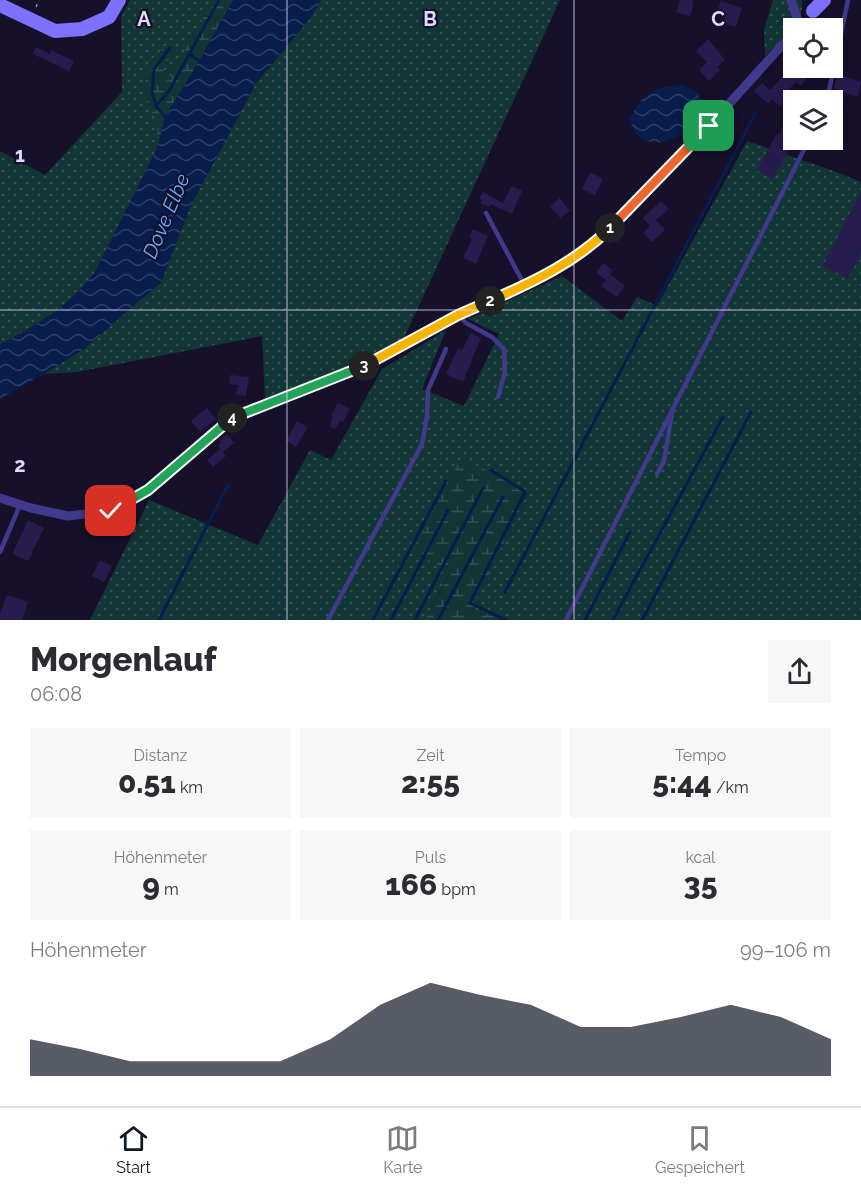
<!DOCTYPE html>
<html lang="de">
<meta charset="utf-8">
<style>
body{margin:0;font-family:Raleway,sans-serif;background:#f7f7f7;color:#2b2b33;height:100vh;display:flex;flex-direction:column;font-size:22px;white-space:nowrap}
*{box-sizing:border-box;margin:0}
p{font-size:20px;color:#7c7c81}
.icon{flex:none;width:33px;height:33px;fill:none;stroke:currentColor;stroke-width:2;stroke-linecap:round;stroke-linejoin:round}
.map{position:relative;height:620px;overflow:hidden}
.drawer{display:flex;flex-direction:column;background:#fff;flex:1}
.drawer>*{flex:none}
.controls{position:absolute;left:783px;top:18px;display:grid;gap:12px}
.controls a{display:grid;place-items:center;width:60px;height:60px;border-radius:0px;background:#fff;box-shadow:0 6px 24px #0002;font-size:30px}
.pin{position:absolute;display:grid;place-items:center;width:51px;height:51px;color:#fff;margin:-26px;border-radius:12px;box-shadow:0 3px 9px #0006}
.km{position:absolute;width:30px;height:30px;margin:-15px;border-radius:50%;background:#222;color:#fff;font-size:16px;line-height:30px;text-align:center}
.round{display:grid;place-items:center;flex:none;width:63px;height:63px;border-radius:0px;background:#f7f7f7}
.summary{display:flex;align-items:center;justify-content:space-between;height:102px;padding:0 30px}
h1{font-size:33px;font-weight:800;line-height:45px}
.metrics{display:grid;grid-template-columns:repeat(3,1fr);gap:9px;height:102px;padding:6px 30px}
.metrics div{display:grid;align-content:center;border-radius:0px;background:#f7f7f7;text-align:center}
.metrics b{font-size:30px;font-weight:800}
.metrics small{font-size:16px;font-weight:400}
.metrics p{font-size:16px}
.chart{height:168px;padding:12px 30px}
.chart p{display:flex;justify-content:space-between}
.chart svg{width:100%;height:108px;margin-top:6px;fill:#111827;opacity:.7}
.menu{display:flex;justify-content:space-around;align-items:center;height:84px;border-top:2px solid #e1e1e2;background:#fff;font-size:16px;color:#7c7c81}
.menu a{display:grid;justify-items:center;gap:3px}
.menu .on{color:#111827}
.map>svg:first-child{display:block}
</style>
<div class="map">
<svg width="861" height="620" viewBox="0 0 861 620">
<defs>
<pattern id="grass-dots" width="8" height="8" patternUnits="userSpaceOnUse" patternTransform="scale(1.5)"><rect width="8" height="8" fill="#123536"/><path d="M2 2h.1M6 6h.1" fill="none" stroke="#345254" stroke-width="1.8" stroke-linecap="round"/></pattern>
<pattern id="wetland-marsh" width="20" height="14" patternUnits="userSpaceOnUse" patternTransform="scale(1.5)"><rect width="20" height="14" fill="#123536"/><path d="M1 5h8M5 5V1M11 12h8M15 12V8" fill="none" stroke="#345254"/></pattern>
<pattern id="water-waves" width="16" height="10" patternUnits="userSpaceOnUse" patternTransform="scale(1.5)"><rect width="16" height="10" fill="#081d4c"/><path d="M0 5q4-4 8 0t8 0" fill="none" stroke="#2c3d67"/></pattern>
</defs>
<rect width="100%" height="100%" fill="#16102b"/>
<g fill="url(#grass-dots)">
<path d="M130 0H233L199 61 165 117 157 149 95 272C71 306 36 325 0 345V151L45 175 122 92 121 17Z"/>
<path d="M321 0H560L404 338 361 361 265 399 262 336 77 372 44 374 85 348 161 282 191 205 256 83 308 21Z"/>
<path d="M773 0H802C805 23 779 41 765 56L764 29Z"/>
<path d="M747 141 834 171 861 182V620H502L471 608 529 491 411 553 451 569 425 620H90L149 500 258 545 310 450 331 460 382 369 446 330 422 389 464 406 499 334 468 319 562 276 622 321 637 297 657 306Z"/>
</g>
<g fill="url(#wetland-marsh)">
<path d="M213 0H233L199 61 165 117 157 149 158 120 149 109 144 93 148 63 170 41 176 45 162 73 168 81Z"/>
<path d="M461 458 529 491 472 608 502 620H425L451 570 411 553Z"/>
</g>
<g fill="url(#water-waves)">
<path d="M233 0H321L308 21 256 83 191 205 161 282 85 348 44 374 0 399V345C36 325 71 306 95 272L157 149 165 117 199 61Z"/>
<path d="M682 84 698 93C699 98 701 103 701 107 702 132 641 166 630 119 643 92 653 88 682 84Z"/>
</g>
<g fill="none" stroke-linecap="round" stroke-linejoin="round">
<g stroke="#081d4c" stroke-width="3">
<path d="M189 54 199 61"/>
<path d="M156 106 169 91 219 0"/>
<path d="M165 117 156 106 152 92 154 69 170 48"/>
<path d="M491 470 525 492 470 603 506 620"/>
<path d="M505 592 756 112"/>
<path d="M159 620 228 485"/>
<path d="M373 620 446 481"/>
<path d="M391 620 448 510"/>
<path d="M415 620 483 488"/>
<path d="M438 620 503 497"/>
<path d="M585 620 630 532"/>
<path d="M613 620 723 417"/>
<path d="M642 620 751 412"/>
</g>
</g>
<g fill="#281b4d">
<path d="M680 0H693L692 3 694 4 690 16 676 12Z"/>
<path d="M721 1 742 8 736 27 723 23 726 14 717 12Z"/>
<path d="M708 39 725 60 717 67 720 70 709 81 699 70 707 62 696 51Z"/>
<path d="M36 47 50 54 51 50 74 61 69 71 33 54Z"/>
<path d="M792 66 806 79 801 86 796 82 785 94 788 97 780 106 772 99 768 104 754 91 762 83 770 90Z"/>
<path d="M837 74 861 82 858 97 834 89Z"/>
<path d="M788 118 794 121V140L773 179 757 170 777 133 779 134Z"/>
<path d="M590 172 603 179 595 195 582 189Z"/>
<path d="M511 186 522 191 512 214 490 204 489 207 480 203 482 200 479 199 483 192 503 203Z"/>
<path d="M861 191V253L848 278 823 266Z"/>
<path d="M560 198 570 211 560 218 550 206Z"/>
<path d="M661 201 669 209 656 220 665 230 652 242 643 233 650 226 643 218Z"/>
<path d="M473 229 488 236 476 264 463 258 472 239 469 237Z"/>
<path d="M603 263 613 270 610 274 625 286 617 297 601 286 606 280 596 273Z"/>
<path d="M471 333 481 338 463 382 446 374 458 348 462 350Z"/>
<path d="M230 375 249 377 246 396 236 395 238 385 229 384Z"/>
<path d="M338 403 350 409 343 422 340 421 335 429 329 426 333 417 331 415Z"/>
<path d="M207 408 216 419 200 432 191 421Z"/>
<path d="M297 421 308 427 296 447 286 441Z"/>
<path d="M227 434 234 443 223 452 226 456 213 467 207 460 220 449 218 446 221 443 219 440Z"/>
<path d="M28 520 44 528 28 561 12 554Z"/>
<path d="M100 560 112 566 104 582 92 576Z"/>
<path d="M7 595 28 602 22 620H0V613Z"/>
</g>
<g fill="none" stroke-linecap="round" stroke-linejoin="round">
<path stroke="#2ac2c3" stroke-width="1.5" stroke-dasharray="3 4.5" stroke-linecap="butt" d="M36 7 39 0"/>
<g stroke="#41398c" stroke-width="4.5">
<path d="M827 100 848 0"/>
<path d="M486 213 525 286"/>
<path d="M458 315 466 323 492 337 504 349 505 372 498 397"/>
<path d="M657 474 664 461 672 413"/>
<path d="M0 552 20 505"/>
<path d="M328 620 422 444 427 416 428 390 446 349"/>
<path d="M566 620 809 140"/>
</g>
<g stroke="#41398c" stroke-width="9">
<path d="M791 0 800 26"/>
<path d="M0 498 31 508 68 516 111 511 148 490 228 420 255 408 363 367 458 315 527 285 577 256 607 231 709 126 794 32"/>
</g>
<g stroke="#7e71ff" stroke-width="14">
<path d="M0 5 55 31 82 29 109 17 119 0"/>
<path d="M813 11 824 0"/>
</g>
</g>
<g fill="none" stroke-linecap="round" stroke-linejoin="round">
<g stroke="#fff" stroke-width="12">
<path id="split-1" d="M610 228 709 126"/>
</g>
<g stroke="#fff" stroke-width="12">
<path id="split-2" d="M490 301C533 282 576 262 610 228"/>
</g>
<g stroke="#fff" stroke-width="12">
<path id="split-3" d="M364 366 458 315 490 301"/>
</g>
<g stroke="#fff" stroke-width="12">
<path id="split-4" d="M232 418 364 366"/>
</g>
<g stroke="#fff" stroke-width="12">
<path id="split-5" d="M111 511 148 490 232 418"/>
</g>
<use href="#split-1" stroke="#f0652b" stroke-width="8"/>
<use href="#split-2" stroke="#f5b400" stroke-width="8"/>
<use href="#split-3" stroke="#f5b400" stroke-width="8"/>
<use href="#split-4" stroke="#22a559" stroke-width="8"/>
<use href="#split-5" stroke="#22a559" stroke-width="8"/>
</g>
<path fill="none" stroke="#e1daff" stroke-width="1.5" stroke-opacity="0.55" d="M287 0V620M574 0V620M0 310H861"/>
<g text-anchor="middle" stroke-width="4.5" stroke-linejoin="round" paint-order="stroke">
<g font-size="20" font-style="italic" fill="#68b0ff" stroke="#16102b">
<text transform="translate(166 216) rotate(-67)" y="7">Dove Elbe</text>
</g>
</g>
<g font-size="20" text-anchor="middle" font-weight="bold" fill="#e1daff" stroke="#16102b" stroke-width="4.5" stroke-linejoin="round" paint-order="stroke">
<text x="144" y="26">A</text>
<text x="430" y="26">B</text>
<text x="718" y="26">C</text>
<text x="20" y="162">1</text>
<text x="20" y="472">2</text>
</g>
</svg>
<div class="controls">
<a><svg class="icon" aria-label="locate" viewBox="0 0 24 24"><circle cx="12" cy="12" r="6"/><path d="M12 2v4M12 18v4M2 12h4M18 12h4"/></svg></a>
<a><svg class="icon" aria-label="layers" viewBox="0 0 24 24"><path d="M12 4l9 5-9 5-9-5zM3 14l9 5 9-5"/></svg></a>
</div>
<div class="pin" style="left:709px;top:126px;background:#1e9e55"><svg class="icon" aria-label="arrive" viewBox="0 0 24 24"><path d="M6 21V4h12l-3 4 3 4H6"/></svg></div>
<div class="pin" style="left:111px;top:511px;background:#d93025"><svg class="icon" aria-label="check" viewBox="0 0 24 24"><path d="M5 12l5 5 9-10"/></svg></div>
<b class="km" style="left:610px;top:228px">1</b>
<b class="km" style="left:490px;top:301px">2</b>
<b class="km" style="left:364px;top:366px">3</b>
<b class="km" style="left:232px;top:418px">4</b>
</div>
<section class="drawer">
<div class="summary"><div><h1>Morgenlauf</h1><p>06:08</p></div><a class="round"><svg class="icon" aria-label="share" viewBox="0 0 24 24"><path d="M12 15V3M7 8l5-5 5 5M5 13v7h14v-7"/></svg></a></div>
<div class="metrics">
<div><p>Distanz</p><b>0.51<small> km</small></b></div>
<div><p>Zeit</p><b>2:55</b></div>
<div><p>Tempo</p><b>5:44<small> /km</small></b></div>
</div>
<div class="metrics">
<div><p>Höhenmeter</p><b>9<small> m</small></b></div>
<div><p>Puls</p><b>166<small> bpm</small></b></div>
<div><p>kcal</p><b>35</b></div>
</div>
<div class="chart"><p><span>Höhenmeter</span>99–106 m</p>
<svg viewBox="0 0 160 44" preserveAspectRatio="none"><path d="M0 44V29L10 33L20 38L30 38L40 38L50 38L60 29L70 15L80 6L90 11L100 15L110 24L120 24L130 20L140 15L150 20L160 29V44z"/></svg>
</div>
</section>
<nav class="menu">
<a class="on"><svg class="icon" aria-label="home" viewBox="0 0 24 24"><path d="M3 11l9-7 9 7M6 9v11h12V9"/></svg>Start</a>
<a><svg class="icon" aria-label="map" viewBox="0 0 24 24"><path d="M3 6l6-2 6 2 6-2v14l-6 2-6-2-6 2zM9 4v14M15 6v14"/></svg>Karte</a>
<a><svg class="icon" aria-label="saved" viewBox="0 0 24 24"><path d="M7 4h10v16l-5-4-5 4z"/></svg>Gespeichert</a>
</nav>
